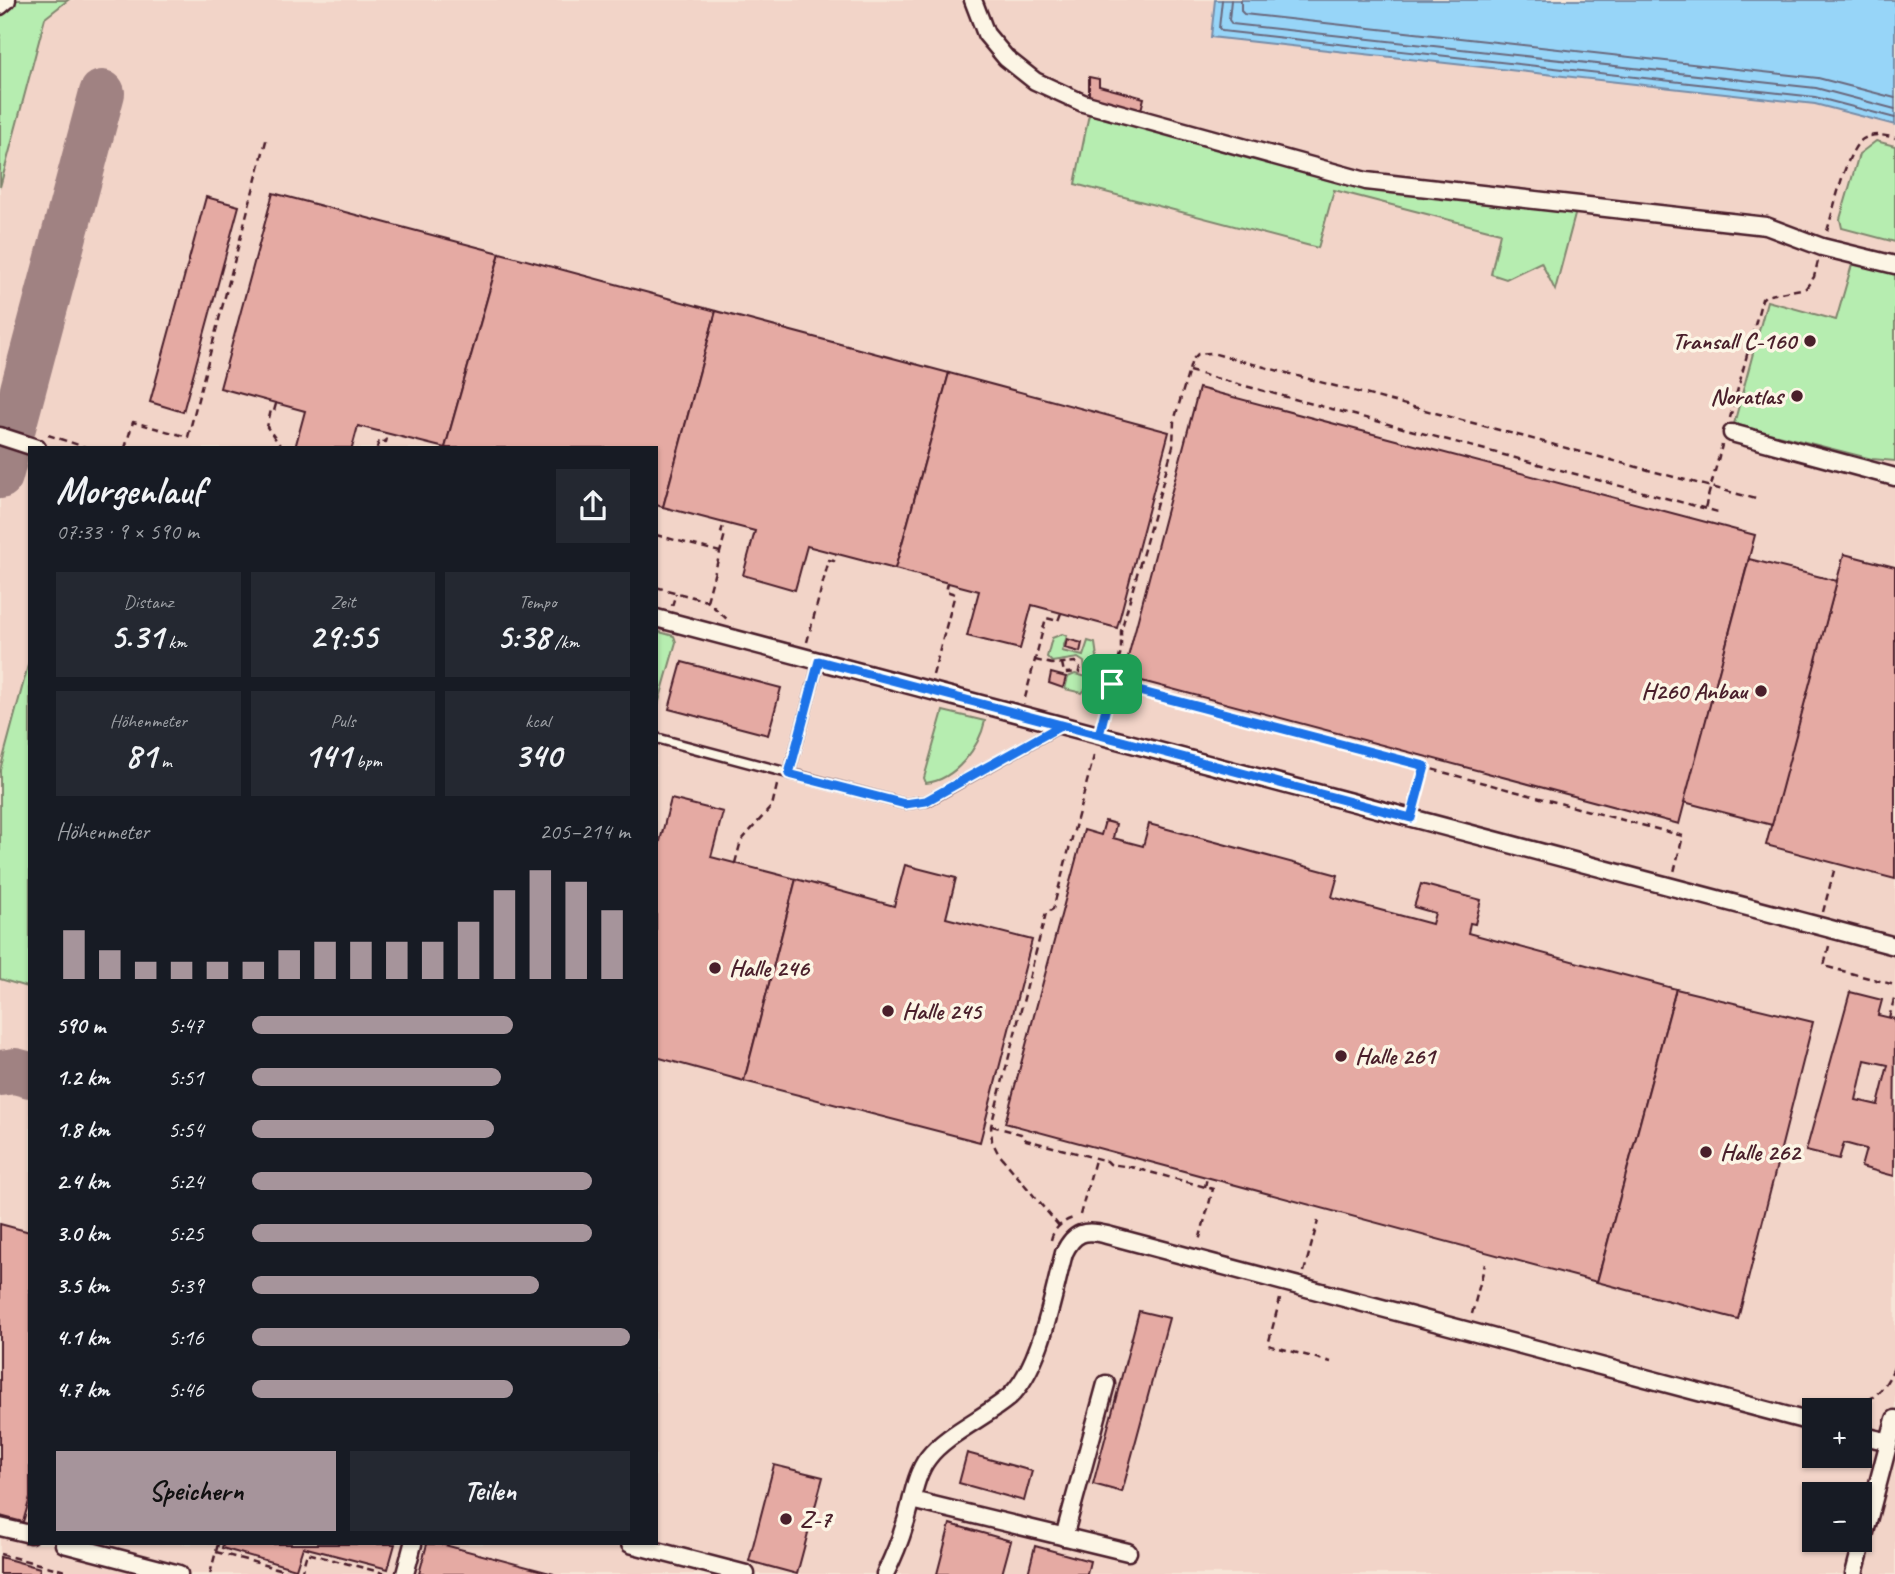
<!DOCTYPE html>
<html lang="de">
<meta charset="utf-8">
<style>
body{margin:0;font-family:Caveat,sans-serif;background:#242831;color:#f1f3f6;height:100vh;display:flex;flex-direction:column;font-size:26px;white-space:nowrap}
*{box-sizing:border-box;margin:0}
p{font-size:23px;color:#9ea1a6}
.icon{flex:none;width:38px;height:38px;fill:none;stroke:currentColor;stroke-width:2;stroke-linecap:round;stroke-linejoin:round}
.map{position:relative;flex:1;overflow:hidden}
.sheet{position:absolute;left:28px;top:446px;width:630px;height:1099px;display:flex;flex-direction:column;background:#171b24;border-radius:0px;box-shadow:0 2px 5px #0004}
.sheet>*{flex:none}
.controls{position:absolute;left:1802px;top:1398px;display:grid;gap:14px}
.controls a{display:grid;place-items:center;width:70px;height:70px;border-radius:0px;background:#171b24;box-shadow:0 2px 5px #0004;font-size:35px}
.pin{position:absolute;display:grid;place-items:center;width:60px;height:60px;color:#fff;margin:-30px;border-radius:14px;box-shadow:0 4px 10px #0006}
.round{display:grid;place-items:center;flex:none;width:74px;height:74px;border-radius:0px;background:#242831}
.summary{display:flex;align-items:center;justify-content:space-between;height:119px;padding:0 28px}
h1{font-size:38px;font-weight:800;line-height:52px}
.figures{display:grid;grid-template-columns:repeat(3,1fr);gap:10px;height:119px;padding:7px 28px}
.figures div{display:grid;align-content:center;border-radius:0px;background:#242831;text-align:center}
.figures b{font-size:35px;font-weight:800}
.figures small{font-size:19px;font-weight:400}
.figures p{font-size:19px}
.chart{height:196px;padding:14px 28px}
.chart p{display:flex;justify-content:space-between}
.chart svg{width:100%;height:126px;margin-top:7px;stroke:#a6949b;stroke-width:6}
.primary-button{display:flex;gap:14px;margin-top:auto;padding:14px 28px}
.primary-button a{flex:1;height:80px;border-radius:0px;background:#a6949b;color:#111;font-size:28px;font-weight:800;line-height:80px;text-align:center}
.primary-button a+a{background:#242831;color:#f1f3f6}
ul{padding:0 28px;list-style:none;font-size:23px}
li{display:grid;grid-template-columns:112px 84px 1fr;align-items:center;height:52px}
li i{height:18px;border-radius:9px;background:#a6949b}
.map>svg:first-child{display:block}
</style>
<div class="map">
<svg width="1895" height="1574" viewBox="0 0 1895 1574">
<rect width="100%" height="100%" fill="#f7e6d8"/>
<filter id="ink" filterUnits="userSpaceOnUse"><feTurbulence type="fractalNoise" baseFrequency=".0143" numOctaves="2"/><feDisplacementMap in="SourceGraphic" scale="14" xChannelSelector="R" yChannelSelector="G"/><feConvolveMatrix kernelMatrix="1 2 1 2 8 2 1 2 1" color-interpolation-filters="sRGB"/></filter>
<g filter="url(#ink)">
<path fill="#f2d4c8" fill-rule="evenodd" d="M0 0H1215L1212 37 1815 104 1895 125V1574H0ZM30 448H656V1544H30ZM1815 1410H1860V1456H1815ZM1815 1494H1860V1540H1815Z"/>
<g fill="#b6edb0" stroke="#80866e" stroke-width="2">
<path d="M14 0H68L45 18 0 187V15Z"/>
<path d="M1089 114 1363 188 1576 211 1555 290 1541 262 1506 279 1491 274 1500 233 1334 190 1318 248 1075 184Z"/>
<path d="M1876 141 1895 146V242L1842 228 1840 219 1859 154Z"/>
<path d="M1853 261 1895 273V461L1872 459 1734 424 1767 301 1836 320Z"/>
<path d="M656 631 674 636 676 642 656 712Z"/>
<path d="M1062 634 1067 636 1062 651 1083 656 1088 641 1095 643 1097 657 1093 673 1085 672 1084 662 1078 658 1052 662 1047 657 1052 638Z"/>
<path d="M30 658V988L0 979V770Z"/>
<path d="M1075 674 1091 678 1089 685 1082 693 1065 689 1068 677Z"/>
<path d="M943 711 985 721C979 748 955 780 926 783L924 778Z"/>
</g>
<path fill="#97d5f8" stroke="#788ca6" stroke-width="2" d="M1215 0H1895V125L1815 104 1211 37Z"/>
<g fill="none" stroke-linecap="round" stroke-linejoin="round">
<g stroke="#69687d" stroke-width="2">
<path d="M1222 0 1219 28 1222 31 1815 97 1895 118"/>
<path d="M1231 0 1229 20 1232 24 1816 88 1895 109"/>
<path d="M1241 0V11L1244 14 1818 78 1895 98"/>
</g>
<g stroke="#a08282" stroke-width="46">
<path d="M0 476 102 93"/>
<path d="M0 1073 15 1071 30 1075"/>
</g>
</g>
<g fill="#e5aaa3" stroke="#4a1f2b" stroke-width="2" fill-rule="evenodd">
<path d="M1089 77 1099 79V86L1144 98 1141 110 1089 96Z"/>
<path d="M273 193 500 253 445 448 358 426 352 448H295L305 411 220 388Z"/>
<path d="M206 197 239 206 183 412 150 402Z"/>
<path d="M500 253 716 311 663 507 656 505V448H445Z"/>
<path d="M716 311 949 373 895 569 807 546 795 590 743 575 755 531 663 507Z"/>
<path d="M949 373 1169 432 1117 628 1032 605 1020 649 967 636 979 591 895 569Z"/>
<path d="M1199 388 1755 535 1679 824 1123 676Z"/>
<path d="M1844 554 1895 567V879L1766 845Z"/>
<path d="M1749 559 1837 581 1772 825 1684 802Z"/>
<path d="M1067 639 1082 643 1080 652 1065 648Z"/>
<path d="M682 662 781 688 768 735 669 709Z"/>
<path d="M1051 673 1066 677 1063 688 1049 683Z"/>
<path d="M671 799 723 812 711 857 796 879 744 1081 656 1057V844L659 845Z"/>
<path d="M1105 821 1116 824 1113 838 1143 846 1149 824 1338 875 1332 897 1432 924 1435 913 1414 907 1421 884 1481 900 1475 924 1470 923 1468 933 1676 989 1597 1282 1005 1123 1084 830 1101 835Z"/>
<path d="M905 865 956 878 946 918 1032 940 980 1142 744 1081 796 879 894 906Z"/>
<path d="M1676 989 1813 1022 1738 1319 1597 1282Z"/>
<path d="M1850 992 1882 1000 1878 1015 1895 1019 1894 1176 1861 1167 1866 1149 1844 1143 1839 1159 1806 1151ZM1865 1060 1888 1065 1878 1105 1856 1100Z"/>
<path d="M0 1224 30 1232V1498L23 1522 0 1516Z"/>
<path d="M1139 1311 1169 1318 1122 1492 1093 1484Z"/>
<path d="M967 1453 1032 1471 1024 1501 959 1483Z"/>
<path d="M774 1465 823 1477 797 1574 749 1561Z"/>
<path d="M950 1524 1011 1541 1002 1574H937Z"/>
<path d="M223 1544H395L388 1569 303 1547 296 1569 222 1548Z"/>
<path d="M427 1544H441L554 1574H419Z"/>
<path d="M1035 1546 1090 1561 1087 1574H1028Z"/>
<path d="M0 1557 40 1568 39 1574H0Z"/>
</g>
<g fill="none" stroke-linecap="round" stroke-linejoin="round">
<g stroke="#4a1f2b" stroke-width="13">
<g id="service">
<path d="M656 738 905 804 927 801 1059 727"/>
<path d="M789 774 819 661"/>
</g>
</g>
<g stroke="#4a1f2b" stroke-width="21">
<g id="minor">
<path d="M973 0 986 34 1006 58 1035 81 1083 103 1366 181 1766 226 1822 247 1895 265"/>
<path d="M0 6 7 0"/>
<path d="M1732 433 1895 477"/>
<path d="M0 436 37 448"/>
<path d="M656 618 1895 946"/>
<path d="M1860 1435 1889 1442"/>
<path d="M912 1500 1128 1552"/>
<path d="M0 1527 30 1534"/>
<path d="M1064 1537 1106 1384"/>
<path d="M64 1544 179 1574"/>
<path d="M630 1544 746 1574"/>
<path d="M405 1574 413 1544"/>
<path d="M885 1574C893 1558 900 1541 905 1524 912 1504 914 1476 928 1458 946 1434 986 1417 1009 1397 1041 1368 1053 1294 1064 1253 1074 1232 1085 1229 1107 1235L1815 1423"/>
<path d="M1854 1574 1895 1419"/>
</g>
</g>
<g stroke="#4a1f2b" stroke-width="2.5" stroke-dasharray="7 5" stroke-linecap="butt">
<path d="M1827 231C1834 210 1845 151 1863 139 1873 133 1884 135 1895 138"/>
<path d="M1189 371 1718 512"/>
<path d="M276 404 274 411 271 410 267 427 282 448"/>
<path d="M1730 418 1762 299 1765 296 1806 288 1814 277 1818 261"/>
<path d="M48 435 88 448"/>
<path d="M125 448 133 422 188 437 267 137"/>
<path d="M377 448 379 440 386 442 388 434"/>
<path d="M1705 508 1722 445"/>
<path d="M656 535 720 552"/>
<path d="M656 587 707 601 728 620"/>
<path d="M707 601 725 534 721 532 724 523"/>
<path d="M672 606 676 593"/>
<path d="M807 642 829 560 834 561 837 553"/>
<path d="M1035 660 1052 664 1075 662 1080 666 1079 672 1112 684 1683 836 1674 872"/>
<path d="M1062 663 1064 673 1079 672"/>
<path d="M933 675 955 594 946 591 948 583"/>
<path d="M1025 698 1046 618 1058 621 1061 613"/>
<path d="M1103 718 1121 651V631L1173 446 1174 421 1192 360 1198 354 1212 353 1760 500"/>
<path d="M1415 803 1425 766"/>
<path d="M735 863 741 841 772 806 778 781"/>
<path d="M1823 912 1835 867"/>
<path d="M1829 946 1824 966 1895 985"/>
<path d="M1889 1018 1895 996"/>
<path d="M992 1126 1021 1134 1026 1140 1107 1161 1110 1164 1131 1167 1213 1189 1199 1241"/>
<path d="M1205 1187 1207 1177"/>
<path d="M1080 1215 1095 1160"/>
<path d="M1059 1226 998 1153 992 1141 991 1126 1046 913 1053 909 1095 752"/>
<path d="M1051 1240C1053 1229 1063 1221 1073 1218"/>
<path d="M1304 1272 1318 1221"/>
<path d="M1280 1299 1268 1345 1331 1362"/>
<path d="M1472 1314 1485 1264"/>
<path d="M1821 1407C1858 1411 1881 1401 1895 1365"/>
<path d="M216 1552 298 1574"/>
<path d="M0 1554 77 1574"/>
<path d="M210 1574 218 1544"/>
<path d="M301 1574 307 1553 387 1574"/>
</g>
<use href="#service" stroke="#fcf5e5" stroke-width="8"/>
<use href="#minor" stroke="#fcf5e5" stroke-width="16"/>
</g>
</g>
<g fill="none" stroke-linecap="round" stroke-linejoin="round" filter="url(#ink)">
<g stroke="#fff" stroke-width="14">
<path id="route" d="M1112 684 1099 735C1006 710 912 686 819 661L789 774 905 804 926 801 1062 725 1411 818 1425 766 1112 684"/>
</g>
<use href="#route" stroke="#1a73e8" stroke-width="9"/>
</g>
<g fill="#4a1f2b" stroke="#fcf5e5" stroke-width="2.5">
<circle cx="1810" cy="341" r="7"/>
<circle cx="1797" cy="396" r="7"/>
<circle cx="1761" cy="691" r="7"/>
<circle cx="715" cy="968" r="7"/>
<circle cx="888" cy="1011" r="7"/>
<circle cx="1341" cy="1056" r="7"/>
<circle cx="1706" cy="1152" r="7"/>
<circle cx="786" cy="1519" r="7"/>
</g>
<g text-anchor="middle" stroke-width="7" stroke-linejoin="round" paint-order="stroke">
<g font-size="24" font-weight="bold" fill="#4a1f2b" stroke="#fcf5e5" text-anchor="start">
<text x="1796" y="349" text-anchor="end">Transall C-160</text>
<text x="1783" y="404" text-anchor="end">Noratlas</text>
<text x="1747" y="699" text-anchor="end">H260 Anbau</text>
<text x="729" y="976">Halle 246</text>
<text x="902" y="1019">Halle 245</text>
<text x="1355" y="1064">Halle 261</text>
<text x="1720" y="1160">Halle 262</text>
<text x="800" y="1527">Z-7</text>
</g>
</g>
</svg>
<div class="controls">
<a>+</a>
<a>−</a>
</div>
<div class="pin" style="left:1112px;top:684px;background:#1e9e55"><svg class="icon" aria-label="arrive" viewBox="0 0 24 24"><path d="M6 21V4h12l-3 4 3 4H6"/></svg></div>
<section class="sheet">
<div class="summary"><div><h1>Morgenlauf</h1><p>07:33 · 9 × 590 m</p></div><a class="round"><svg class="icon" aria-label="share" viewBox="0 0 24 24"><path d="M12 15V3M7 8l5-5 5 5M5 13v7h14v-7"/></svg></a></div>
<div class="figures">
<div><p>Distanz</p><b>5.31<small> km</small></b></div>
<div><p>Zeit</p><b>29:55</b></div>
<div><p>Tempo</p><b>5:38<small> /km</small></b></div>
</div>
<div class="figures">
<div><p>Höhenmeter</p><b>81<small> m</small></b></div>
<div><p>Puls</p><b>141<small> bpm</small></b></div>
<div><p>kcal</p><b>340</b></div>
</div>
<div class="chart"><p><span>Höhenmeter</span>205–214 m</p>
<svg viewBox="0 0 160 44" preserveAspectRatio="none"><path d="M5 44V27M15 44V34M25 44V38M35 44V38M45 44V38M55 44V38M65 44V34M75 44V31M85 44V31M95 44V31M105 44V31M115 44V24M125 44V13M135 44V6M145 44V10M155 44V20"/></svg>
</div>
<ul>
<li><b>590 m</b>5:47<i style="width:69%"></i></li>
<li><b>1.2 km</b>5:51<i style="width:66%"></i></li>
<li><b>1.8 km</b>5:54<i style="width:64%"></i></li>
<li><b>2.4 km</b>5:24<i style="width:90%"></i></li>
<li><b>3.0 km</b>5:25<i style="width:90%"></i></li>
<li><b>3.5 km</b>5:39<i style="width:76%"></i></li>
<li><b>4.1 km</b>5:16<i style="width:100%"></i></li>
<li><b>4.7 km</b>5:46<i style="width:69%"></i></li>
</ul>
<div class="primary-button"><a>Speichern</a><a>Teilen</a></div>
</section>
</div>
